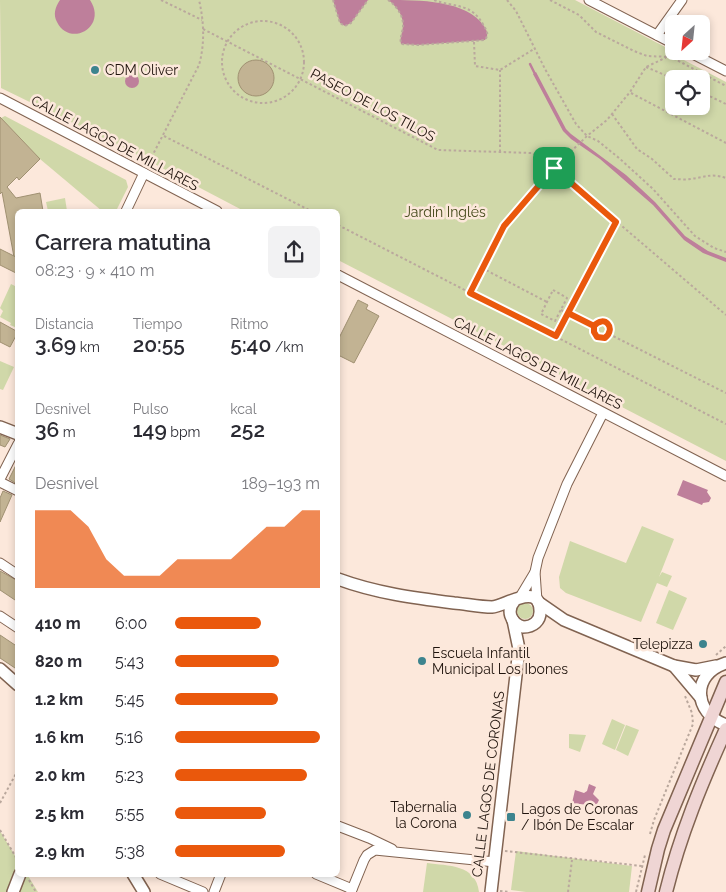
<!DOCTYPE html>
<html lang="es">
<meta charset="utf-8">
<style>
body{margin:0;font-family:Raleway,sans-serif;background:#f2f2f3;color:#2b2b33;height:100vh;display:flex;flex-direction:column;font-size:19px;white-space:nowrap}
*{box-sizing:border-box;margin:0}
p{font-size:16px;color:#7c7c81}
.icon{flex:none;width:28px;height:28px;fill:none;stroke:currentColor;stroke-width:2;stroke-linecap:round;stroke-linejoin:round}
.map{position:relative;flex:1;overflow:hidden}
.panel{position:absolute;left:15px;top:209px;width:325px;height:668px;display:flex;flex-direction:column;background:#fff;border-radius:8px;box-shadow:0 2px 8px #0003}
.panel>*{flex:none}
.needle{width:32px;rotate:207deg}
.fabs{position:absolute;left:665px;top:15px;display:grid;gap:10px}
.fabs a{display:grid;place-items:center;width:45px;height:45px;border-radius:8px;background:#fff;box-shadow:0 2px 8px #0003;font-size:25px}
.pin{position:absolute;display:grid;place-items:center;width:42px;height:42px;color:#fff;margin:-21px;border-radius:10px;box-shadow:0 2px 8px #0006}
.round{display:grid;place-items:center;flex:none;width:52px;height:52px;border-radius:8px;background:#f2f2f3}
.overview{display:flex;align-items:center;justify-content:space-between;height:85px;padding:0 20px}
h1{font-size:22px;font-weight:600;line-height:38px}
.figures{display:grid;grid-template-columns:repeat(3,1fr);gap:8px;height:85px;padding:5px 20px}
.figures div{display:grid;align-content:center}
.figures b{font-size:21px;font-weight:600}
.figures small{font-size:14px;font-weight:400}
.figures p{font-size:14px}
.chart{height:140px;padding:10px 20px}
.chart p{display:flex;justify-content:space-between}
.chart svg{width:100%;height:90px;margin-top:5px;fill:#ea580c;opacity:.7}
ul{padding:0 20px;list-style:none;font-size:16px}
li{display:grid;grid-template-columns:80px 60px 1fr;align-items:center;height:38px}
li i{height:12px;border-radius:6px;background:#ea580c}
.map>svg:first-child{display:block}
</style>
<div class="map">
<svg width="726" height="892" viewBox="0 0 726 892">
<rect width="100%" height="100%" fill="#fce8db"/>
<g fill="#d0d8a9" fill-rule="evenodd">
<path d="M0 0H575L669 49 682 59 726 82V461L338 260V211H244L122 147 1 88ZM674 79H701V106H674Z"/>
<path d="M5 116 126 180 128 187 116 211H102L40 159 1 118Z"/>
<path d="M65 198 67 211H48L46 202Z"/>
<path d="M11 284 17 287V328L10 325 11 323 0 317 3 311 0 308Z"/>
<path d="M0 361 14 367 3 390 0 389Z"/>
<path d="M642 526 674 539 659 577 662 572 672 576 667 587 657 583 641 622 566 593 560 588 559 577 570 541 626 563Z"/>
<path d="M669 590 687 598 673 630 656 623Z"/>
<circle cx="525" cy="611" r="8"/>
<path d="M612 719 625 725 615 750 602 744Z"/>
<path d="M626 725 639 730 628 756 616 750Z"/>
<path d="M569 734 586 735 580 752 569 748Z"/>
<path d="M0 831 17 859 18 874H27L38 892H0Z"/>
<path d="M516 851 632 866 629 892H526L511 890Z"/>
<path d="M427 863C448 866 476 864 479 892H423Z"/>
</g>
<g fill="#be7f9b">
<path d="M60 0H90C108 27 70 48 57 22 53 15 55 7 60 0Z"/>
<path d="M333 0H368L351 23 345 26 340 23Z"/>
<path d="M388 0C418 0 467 0 484 26 487 31 489 35 485 40L418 45 401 44C400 39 401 37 402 32 406 19 398 7 388 0Z"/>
<path d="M536 72 566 129 571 134 626 175 655 202 685 236 708 251 726 258V262L703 253 684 240 653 205 600 159 571 139 563 131 533 74Z"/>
<circle cx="132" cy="81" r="7"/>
<path d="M683 480 708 490 707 492 711 498 709 502 703 503 702 505 677 495Z"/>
<path d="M589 784 596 787 593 794 599 800 596 806 572 803 575 790 584 793 587 791Z"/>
</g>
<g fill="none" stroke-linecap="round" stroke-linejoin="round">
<path stroke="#be7f9b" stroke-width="2.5" d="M530 64 535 74"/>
</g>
<g fill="#c2b393" stroke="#a09172">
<circle cx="256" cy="78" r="18"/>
<path d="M0 117 40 159 19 180 17 177 7 187 16 198 40 193 43 211H18V256L14 257 2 192 0 194Z"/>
<path d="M0 249 18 258V274L0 265Z"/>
<path d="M358 300 368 305 366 309 379 316 354 363 338 355V340Z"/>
<path d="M0 322 18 332 10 347 0 342Z"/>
<path d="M0 435 10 439 5 447 0 445Z"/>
<path d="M18 461V484H17L9 479Z"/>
<path d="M3 491 12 495 0 522V498Z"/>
<path d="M0 571 18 581V602L0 590Z"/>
<path d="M0 635 18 647V670L0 658Z"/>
</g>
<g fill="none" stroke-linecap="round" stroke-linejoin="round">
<g stroke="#816351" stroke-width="11">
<g id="minor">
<path d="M589 0 674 44"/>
<path d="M657 35 682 0"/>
<path d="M687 51 726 71"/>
<path d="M0 98 217 211"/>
<path d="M126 211 144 173"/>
<path d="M338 275 726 476"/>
<path d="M0 479 18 444"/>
<path d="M0 482 18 491"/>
<path d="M0 563 18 575"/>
<path d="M535 572 537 601"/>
<path d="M520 597 535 572 538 558 567 484 603 413"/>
<path d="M0 616 18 628"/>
<path d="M338 826 369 838 392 849"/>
<path d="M160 874 203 892"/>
<path d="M316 874 352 889"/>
<path d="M214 892 221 874"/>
<path d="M351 892 364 860 367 855 375 850 495 862"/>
</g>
</g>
<g stroke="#816351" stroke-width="14">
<g id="tertiary">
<path d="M0 427 18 434"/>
<path d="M338 579C376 593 414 598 454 603 466 604 480 607 492 607 505 606 539 582 540 610 541 621 533 627 523 627 510 623 506 610 515 600"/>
<path d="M538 602 564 620 674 666 696 670 716 666"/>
<path d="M726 663C691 674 693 713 726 725"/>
<path d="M674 666 701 698"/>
<path d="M0 669 18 685"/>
<path d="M133 874 144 892"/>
<path d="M13 892 20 874"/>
<path d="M491 892 519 649 513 620"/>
</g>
</g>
<g stroke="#816351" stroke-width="15">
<g id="secondary">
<path d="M648 892 658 849 664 830 726 682"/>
<path d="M666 892C680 835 702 782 726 729"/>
</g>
</g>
<g stroke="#baa89d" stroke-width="2" stroke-dasharray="2.5 2.5" stroke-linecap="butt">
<path d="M161 0 202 20"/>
<path d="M333 0 340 23 345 26 351 23 368 0"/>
<path d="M388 0C398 7 406 19 402 32 401 37 400 39 401 44L418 45 485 40C489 34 487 31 484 26 471 2 455 8 434 0"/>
<path d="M507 0 516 11 545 69 576 124 587 136 598 141 619 158 653 189 695 236 714 248 726 252"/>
<path d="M550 0 579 15 596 32 634 51 647 56 671 57 726 86"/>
<circle cx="263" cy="62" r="41"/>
<path d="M203 29 438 150 532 153 554 168 726 315"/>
<path d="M474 42 475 66 500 70 534 49"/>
<path d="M646 67 674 79"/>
<path d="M701 92 726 104"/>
<path d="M631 93 726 143"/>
<path d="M612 114 637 149 652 159 674 179C679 179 685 180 690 179 706 177 710 173 726 178"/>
<path d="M164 136 311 211"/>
<path d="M500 152V70"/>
<path d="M147 166 199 65C205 44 204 21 199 0"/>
<path d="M338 225 726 424"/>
<path d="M482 268 547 302"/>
<path d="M553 290 567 298 555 321 541 314Z"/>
<path d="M470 293 504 226 554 168 587 136 607 120 630 92 646 67 665 58 670 52"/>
<path d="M561 310 594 326"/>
<circle cx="602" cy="330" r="8"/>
<path d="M609 334 726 393"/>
<path d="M556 336 616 221"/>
<path d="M716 655 726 646"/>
<path d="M0 803 18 770"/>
<path d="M0 830 18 861"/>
<path d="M650 834 654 820 693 724 692 713 685 696"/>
<path d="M505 851 642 866"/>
<path d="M29 880 36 892"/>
<path d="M500 891 510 892"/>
<path d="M568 892 572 860"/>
<path d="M636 892 645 855"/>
</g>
<use href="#minor" stroke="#fff" stroke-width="9"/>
<use href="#tertiary" stroke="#fff" stroke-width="11"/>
<use href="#secondary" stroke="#efd5d4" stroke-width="12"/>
</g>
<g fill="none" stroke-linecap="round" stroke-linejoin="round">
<g stroke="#fff" stroke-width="10">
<path id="route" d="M554 168 504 226 470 293 556 336 568 313 594 326C604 314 617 328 605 338L597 337 594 332V326L568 313 616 222 554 168"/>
</g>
<use href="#route" stroke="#ea580c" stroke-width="6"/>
</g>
<g fill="#3d848e" stroke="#fce8db" stroke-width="2">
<circle cx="95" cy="70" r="5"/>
<circle cx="703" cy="644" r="5"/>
<circle cx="422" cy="661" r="5"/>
<circle cx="467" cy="815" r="5"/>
<rect x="506" y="812" width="10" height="10" rx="2.5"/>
</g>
<g text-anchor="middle" stroke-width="5" stroke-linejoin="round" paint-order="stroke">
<g font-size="14" fill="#20140d" stroke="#fce8db" text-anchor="start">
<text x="105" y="75">CDM Oliver</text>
<text x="693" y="649" text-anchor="end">Telepizza</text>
<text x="432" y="658">Escuela Infantil<tspan x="432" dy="16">Municipal Los Ibones</tspan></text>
<text x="457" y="812" text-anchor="end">Tabernalia<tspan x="457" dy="16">la Corona</tspan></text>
<text x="521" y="814">Lagos de Coronas<tspan x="521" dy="16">/ Ibón De Escalar</tspan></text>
</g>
<g font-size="14" fill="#20140d" stroke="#fce8db">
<text transform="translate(373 105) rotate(28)" y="5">PASEO DE LOS TILOS</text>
<text transform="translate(115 143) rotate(28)" y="5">CALLE LAGOS DE MILLARES</text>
<text transform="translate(538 363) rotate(27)" y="5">CALLE LAGOS DE MILLARES</text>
<text transform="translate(488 784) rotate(-83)" y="5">CALLE LAGOS DE CORONAS</text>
</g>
<g font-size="14" fill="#44491a" stroke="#fce8db">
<text x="445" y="217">Jardín Inglés</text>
</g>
</g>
</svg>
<div class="fabs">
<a><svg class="needle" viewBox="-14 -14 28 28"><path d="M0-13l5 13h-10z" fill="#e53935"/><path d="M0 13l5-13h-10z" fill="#7c7c81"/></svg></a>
<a><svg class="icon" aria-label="locate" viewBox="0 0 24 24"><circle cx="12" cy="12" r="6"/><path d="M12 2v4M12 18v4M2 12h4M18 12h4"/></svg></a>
</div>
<div class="pin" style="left:554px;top:168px;background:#1e9e55"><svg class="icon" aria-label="arrive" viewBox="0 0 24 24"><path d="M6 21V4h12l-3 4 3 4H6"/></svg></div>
<section class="panel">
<div class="overview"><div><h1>Carrera matutina</h1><p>08:23 · 9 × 410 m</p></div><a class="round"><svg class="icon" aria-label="share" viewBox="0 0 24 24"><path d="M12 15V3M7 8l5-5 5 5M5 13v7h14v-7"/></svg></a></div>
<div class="figures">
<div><p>Distancia</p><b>3.69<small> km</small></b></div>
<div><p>Tiempo</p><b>20:55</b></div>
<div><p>Ritmo</p><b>5:40<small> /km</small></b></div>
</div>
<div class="figures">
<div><p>Desnivel</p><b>36<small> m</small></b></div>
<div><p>Pulso</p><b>149<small> bpm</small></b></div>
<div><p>kcal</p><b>252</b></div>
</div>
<div class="chart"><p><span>Desnivel</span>189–193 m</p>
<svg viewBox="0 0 160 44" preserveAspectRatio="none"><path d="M0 44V6L10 6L20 6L30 14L40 30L50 38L60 38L70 38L80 30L90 30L100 30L110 30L120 22L130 14L140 14L150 6L160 6V44z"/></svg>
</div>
<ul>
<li><b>410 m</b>6:00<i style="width:59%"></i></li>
<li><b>820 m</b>5:43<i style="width:72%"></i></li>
<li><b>1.2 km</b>5:45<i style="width:71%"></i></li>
<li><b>1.6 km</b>5:16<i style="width:100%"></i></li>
<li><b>2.0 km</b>5:23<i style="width:91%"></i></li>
<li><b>2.5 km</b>5:55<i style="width:63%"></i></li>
<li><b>2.9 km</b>5:38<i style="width:76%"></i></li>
</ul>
</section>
</div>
